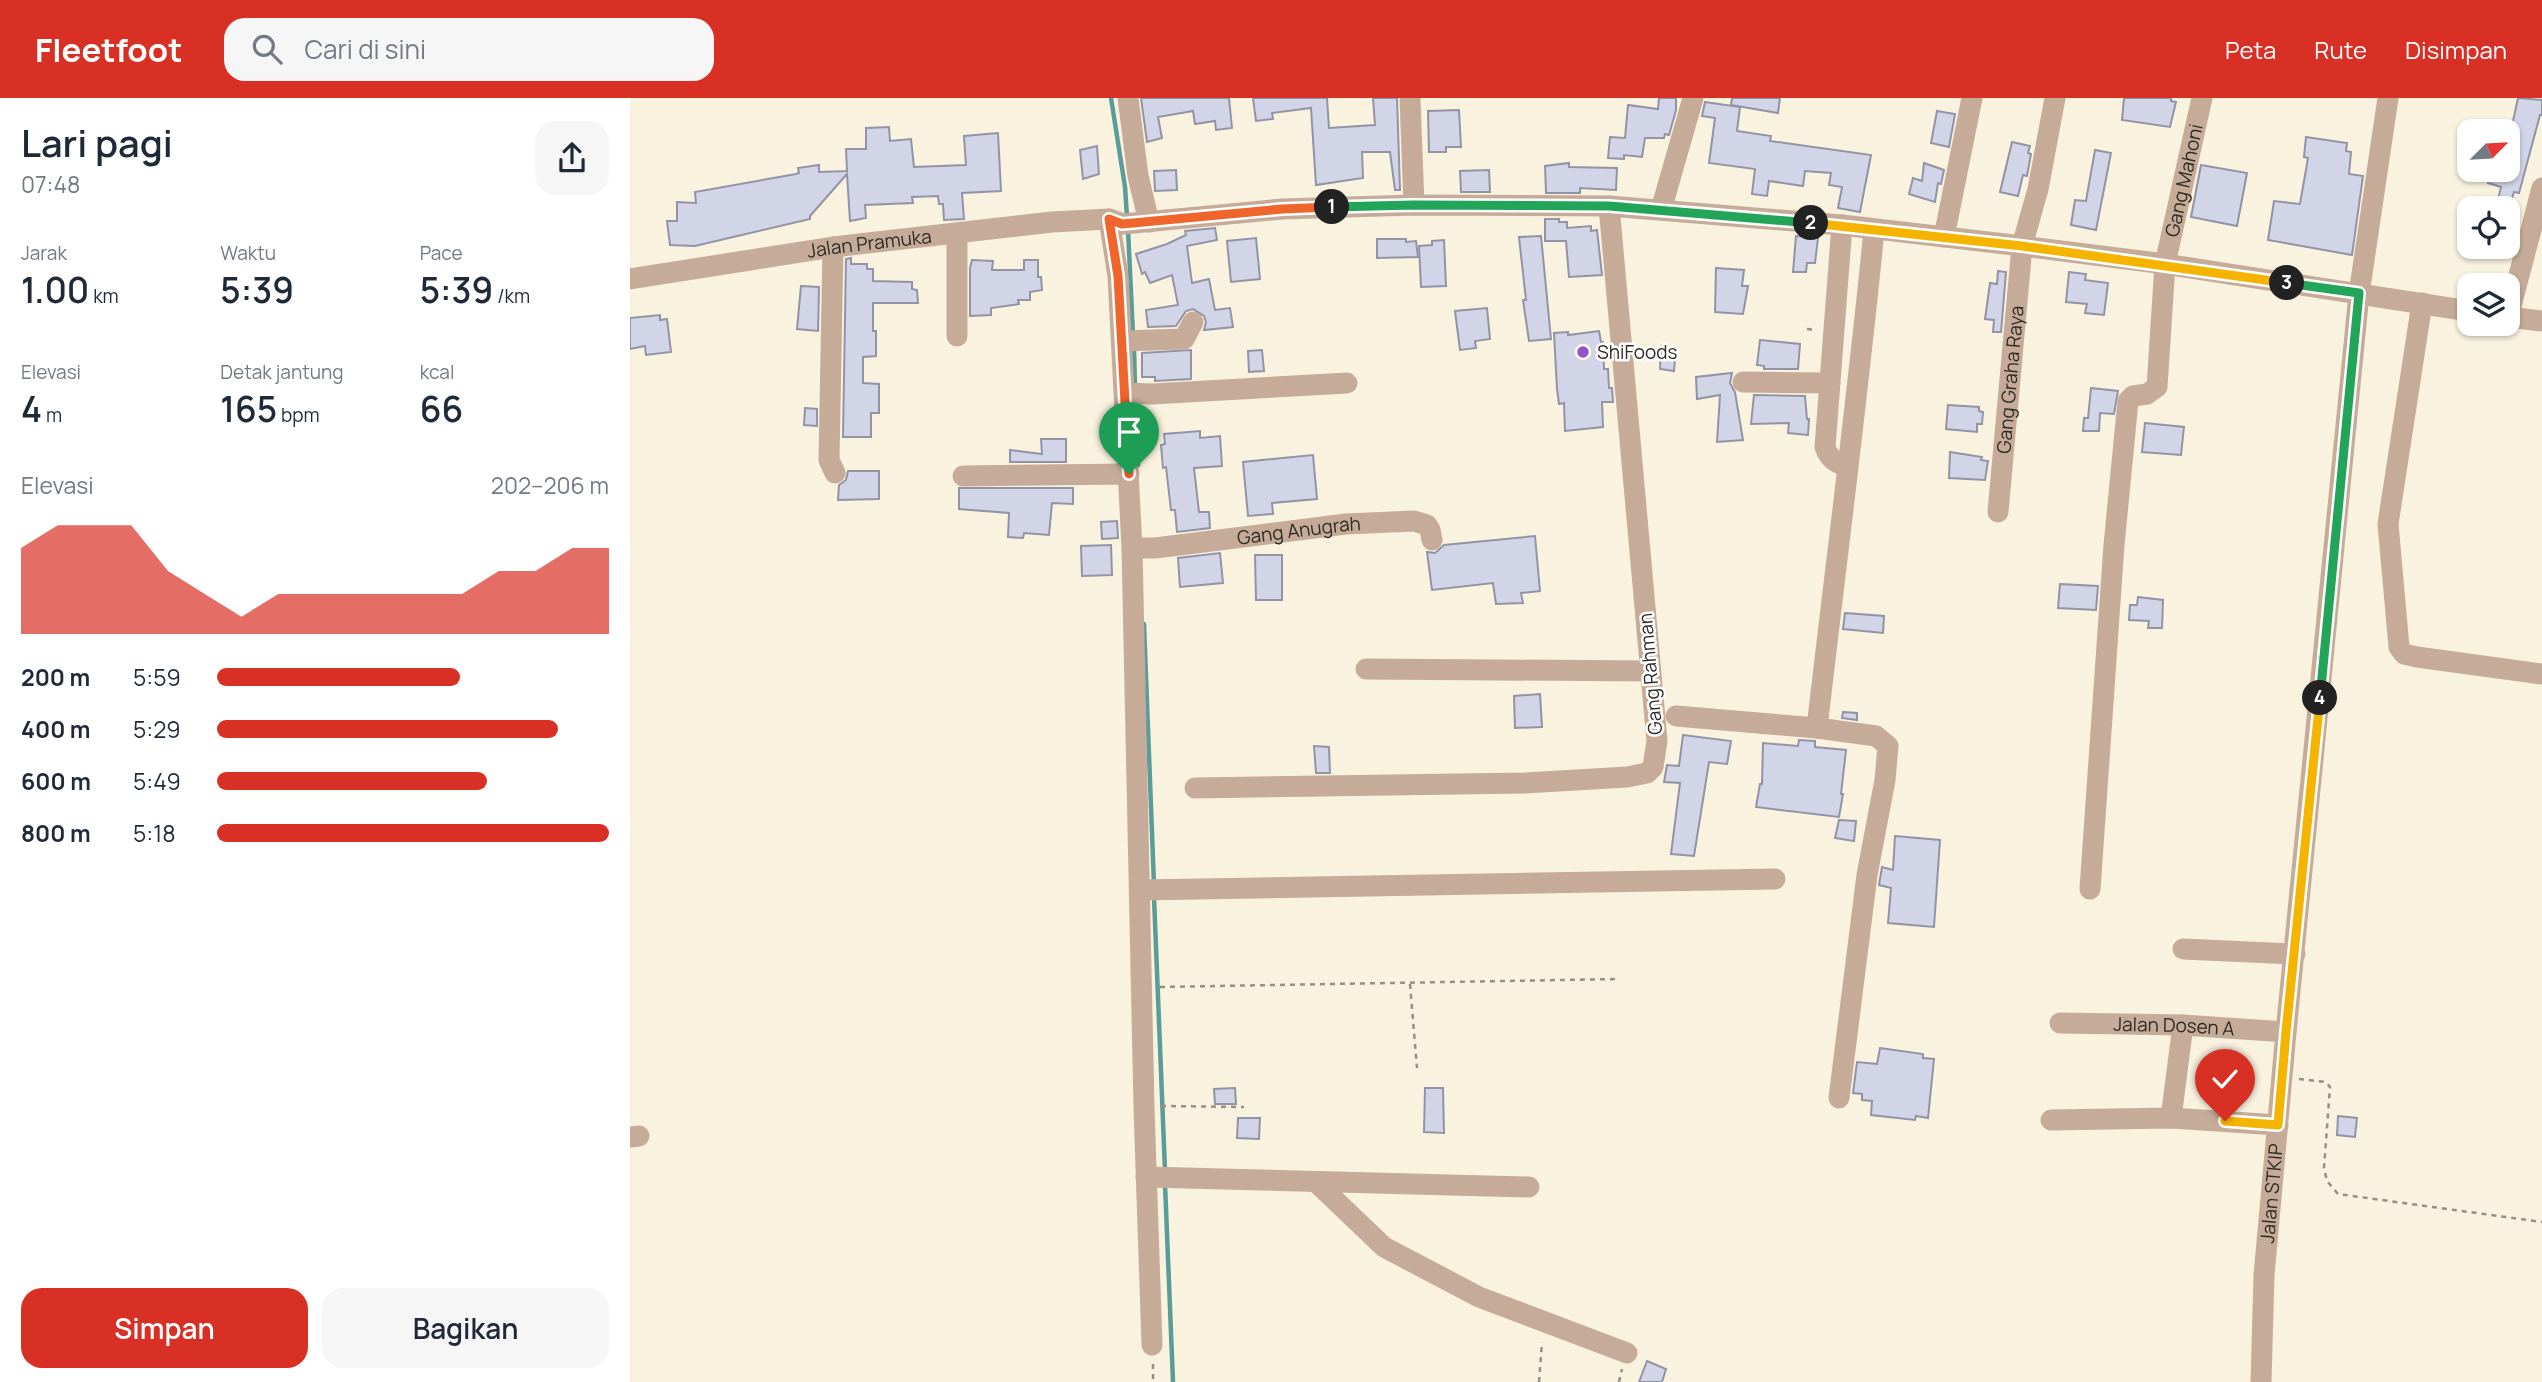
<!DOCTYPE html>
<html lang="id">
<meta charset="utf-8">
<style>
body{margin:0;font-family:Manrope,sans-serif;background:#f6f6f7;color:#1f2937;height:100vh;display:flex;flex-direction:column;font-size:26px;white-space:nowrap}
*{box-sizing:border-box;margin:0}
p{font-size:23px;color:#747a83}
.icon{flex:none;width:38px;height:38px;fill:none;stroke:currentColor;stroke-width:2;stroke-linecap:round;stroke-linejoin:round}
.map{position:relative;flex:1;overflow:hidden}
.panel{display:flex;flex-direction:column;background:#fff;width:630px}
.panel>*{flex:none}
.needle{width:46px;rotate:66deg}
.buttons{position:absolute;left:1827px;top:21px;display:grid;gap:14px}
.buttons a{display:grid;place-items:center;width:63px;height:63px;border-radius:14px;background:#fff;box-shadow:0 2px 5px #0004;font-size:35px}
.pin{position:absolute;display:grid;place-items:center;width:60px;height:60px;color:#fff;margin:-72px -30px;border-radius:50% 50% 50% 0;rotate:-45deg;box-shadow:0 0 7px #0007}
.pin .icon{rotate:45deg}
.km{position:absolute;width:35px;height:35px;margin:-18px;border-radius:50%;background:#222;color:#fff;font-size:19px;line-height:35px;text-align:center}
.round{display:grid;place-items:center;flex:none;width:74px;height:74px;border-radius:21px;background:#f6f6f7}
.headline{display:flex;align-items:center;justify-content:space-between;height:119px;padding:0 21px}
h1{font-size:38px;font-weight:600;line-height:52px}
.stats{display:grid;grid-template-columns:repeat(3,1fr);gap:10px;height:119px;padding:7px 21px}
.stats div{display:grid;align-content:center}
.stats b{font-size:35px;font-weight:600}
.stats small{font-size:19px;font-weight:400}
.stats p{font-size:19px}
.chart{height:196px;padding:14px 21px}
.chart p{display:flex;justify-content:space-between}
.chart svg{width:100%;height:126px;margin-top:7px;fill:#d93025;opacity:.7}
.action{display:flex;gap:14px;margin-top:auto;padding:14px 21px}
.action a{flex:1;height:80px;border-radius:21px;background:#d93025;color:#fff;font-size:28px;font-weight:600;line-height:80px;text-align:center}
.action a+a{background:#f6f6f7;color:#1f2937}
ul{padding:0 21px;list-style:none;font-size:23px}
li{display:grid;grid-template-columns:112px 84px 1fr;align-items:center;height:52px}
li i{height:18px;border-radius:9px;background:#d93025}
header{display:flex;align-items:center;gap:42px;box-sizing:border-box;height:98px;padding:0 35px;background:#d93025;color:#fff}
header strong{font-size:33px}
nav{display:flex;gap:38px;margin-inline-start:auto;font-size:24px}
.search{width:490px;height:63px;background:#f6f6f7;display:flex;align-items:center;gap:18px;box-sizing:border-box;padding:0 24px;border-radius:21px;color:#747a83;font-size:26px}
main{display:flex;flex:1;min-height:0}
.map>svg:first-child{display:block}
</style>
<header>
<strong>Fleetfoot</strong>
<div class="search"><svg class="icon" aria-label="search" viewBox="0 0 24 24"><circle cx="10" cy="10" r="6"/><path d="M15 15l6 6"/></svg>Cari di sini</div>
<nav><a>Peta</a><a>Rute</a><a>Disimpan</a></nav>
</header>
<main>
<section class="panel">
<div class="headline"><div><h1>Lari pagi</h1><p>07:48</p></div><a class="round"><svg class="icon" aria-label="share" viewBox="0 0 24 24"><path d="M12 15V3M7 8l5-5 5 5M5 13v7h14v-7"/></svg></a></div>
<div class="stats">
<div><p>Jarak</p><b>1.00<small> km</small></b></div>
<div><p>Waktu</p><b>5:39</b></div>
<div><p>Pace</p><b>5:39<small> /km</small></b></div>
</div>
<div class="stats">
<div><p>Elevasi</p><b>4<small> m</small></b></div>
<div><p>Detak jantung</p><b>165<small> bpm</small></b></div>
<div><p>kcal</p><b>66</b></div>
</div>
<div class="chart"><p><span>Elevasi</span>202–206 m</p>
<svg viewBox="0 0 160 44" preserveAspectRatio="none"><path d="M0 44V14L10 6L20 6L30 6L40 22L50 30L60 38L70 30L80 30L90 30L100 30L110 30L120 30L130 22L140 22L150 14L160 14V44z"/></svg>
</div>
<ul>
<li><b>200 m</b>5:59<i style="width:62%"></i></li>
<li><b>400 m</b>5:29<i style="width:87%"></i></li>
<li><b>600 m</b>5:49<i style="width:69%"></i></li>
<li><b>800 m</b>5:18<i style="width:100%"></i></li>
</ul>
<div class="action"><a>Simpan</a><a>Bagikan</a></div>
</section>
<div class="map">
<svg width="1912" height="1284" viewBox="0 0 1912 1284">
<rect width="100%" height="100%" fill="#f9f2df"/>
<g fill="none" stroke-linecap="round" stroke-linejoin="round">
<g stroke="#5a9c9a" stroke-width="4.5">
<path d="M481 0 495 89 497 119"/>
<path d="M498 131 503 237"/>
<path d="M504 250 505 290"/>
<path d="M506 302 508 367"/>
<path d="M514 526 524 787"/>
<path d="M524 799 535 1073"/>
<path d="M535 1086 543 1284"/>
</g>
</g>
<g fill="#d2d4e7" stroke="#9294a6" stroke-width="2">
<path d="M511 0H599L602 30 586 32 585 23 565 26 563 13 528 19 532 40 517 44Z"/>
<path d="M623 0H697L699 30 745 27 743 0H767L770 92H765L760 54H732L733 80 686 87 681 10 642 15 643 21 626 23Z"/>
<path d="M1029 0H1046V12L1039 37 1035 36 1034 40H1015L1012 59 994 57V61L978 60 980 39 995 40 998 7 1028 11Z"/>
<path d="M1102 0H1150L1148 15 1101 7Z"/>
<path d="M1494 0H1541V3L1546 4 1540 29 1492 22Z"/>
<path d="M1888 0 1912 2V17H1910L1889 95 1884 94 1879 110H1866L1871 89 1858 85 1862 72H1878V46Z"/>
<path d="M1075 4 1110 9 1107 33 1141 38 1140 43 1241 57 1230 114 1208 110 1212 89 1199 87 1201 75 1175 73 1173 88 1139 83 1137 98 1122 96 1125 71 1079 65 1085 20 1072 18Z"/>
<path d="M829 12 831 49H816V54H799L798 13Z"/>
<path d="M1307 13 1325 16 1319 49 1301 45Z"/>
<path d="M259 29 260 43 281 41 284 69 336 67 334 38 368 35 371 93 332 95 334 121 314 122 313 106H309L308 98 282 99 283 105 235 107 236 120 220 123 217 76 180 118V121L65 148 40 147 37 123H47V104L66 105 65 94 166 76 169 75 168 70 189 67V74L217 73 216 51H236V30Z"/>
<path d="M1676 39 1717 45 1716 53 1721 54 1719 76 1733 78 1722 157 1638 142 1644 103 1670 106 1678 60 1674 59Z"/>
<path d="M1382 44 1400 48 1398 55 1401 56 1397 78 1393 77 1388 98 1370 94Z"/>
<path d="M467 48 469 76 453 81 450 52Z"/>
<path d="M1465 52 1481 55 1466 132 1441 127 1445 102 1456 103Z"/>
<path d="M939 65V69L987 70 986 92 950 90V95H916L915 68Z"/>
<path d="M1294 65 1314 72 1311 86 1308 85 1305 104 1279 96 1283 80 1292 83Z"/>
<path d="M1571 67 1617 75 1607 128 1561 119Z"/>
<path d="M546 72 547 92 525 93 524 73Z"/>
<path d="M859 72 860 94H831L830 73Z"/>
<path d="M915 121H929V124H937V130L961 128V133L967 132 972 177 939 179 936 143H915Z"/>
<path d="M585 130 587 142 557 148 562 185 579 181 585 212 600 210 603 229 574 232 576 224 574 218 563 211 556 213 546 228 518 229 516 212 548 207 542 177 520 185 515 174 512 176 506 156 537 146 556 137 555 133Z"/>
<path d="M911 138 921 241 899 243 893 202H896L889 139Z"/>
<path d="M1166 138 1188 140 1185 165H1177L1176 174H1163Z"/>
<path d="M626 140 630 181 601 184 597 143Z"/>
<path d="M747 141H776V144L786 143 788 159 747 160Z"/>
<path d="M814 142 816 188 791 189 789 148 802 147V143Z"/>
<path d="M221 160V166H237V171H243V183L282 184V191L287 192 288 205H243V233H246V258L233 259V285L249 286V315H241V339H213L216 161Z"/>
<path d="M342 162 363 163 362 172H394V162H408V179H411L412 192 400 194V202H388L389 206 361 210V217L340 218V170Z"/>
<path d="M1086 170 1114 172 1112 188H1118L1113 216 1085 214Z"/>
<path d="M1368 173 1376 174 1371 234H1363L1364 222 1355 221 1360 185 1367 186Z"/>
<path d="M1439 174 1456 176 1455 182 1478 185 1474 217 1455 215 1457 206 1436 204Z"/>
<path d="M171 188 189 189 188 233 167 231Z"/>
<path d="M857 210 860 241 845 243 846 250 830 252 825 213Z"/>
<path d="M30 217V222L37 221 41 254 16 257 15 248 0 251V220Z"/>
<path d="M969 233 971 244H973L974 271H978L979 290H982L983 304H972L973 329 935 333 934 305 929 306 927 291 924 235 938 234V237Z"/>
<path d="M1130 242 1170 246 1168 271H1134V268L1127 267Z"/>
<path d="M1031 248 1046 250 1044 273 1030 271Z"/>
<path d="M561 252V281L525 283V279H512V255Z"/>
<path d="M632 252 634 273 619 274 618 253Z"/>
<path d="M1102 275 1100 285 1105 294 1113 342 1087 344 1090 297 1067 301 1066 279Z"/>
<path d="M1461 290 1488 293 1484 316 1470 315 1469 333H1453L1454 320H1458Z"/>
<path d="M1124 297 1175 298 1177 321H1179L1178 337 1158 335 1159 325 1121 326Z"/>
<path d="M1318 307 1349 309V313L1353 314 1352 326H1347V334L1316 331Z"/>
<path d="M175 310 187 311V328L174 327Z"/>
<path d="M1515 325 1554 329 1551 357 1512 354Z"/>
<path d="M570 333V340L590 338 592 368 564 370 569 414H579L580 430 547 434 545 412H541L536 369 533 370 531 347 535 346 534 336Z"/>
<path d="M411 341H436V364H380V352L412 356Z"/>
<path d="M1320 354 1352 359 1351 362 1358 363 1355 382 1319 380Z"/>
<path d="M683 357 687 401 642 405 643 416 618 418 613 364Z"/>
<path d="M218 373H249V401L208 402 209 387 216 382Z"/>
<path d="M329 390H443V406L422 405 419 437 394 435 393 440 378 439 379 415 329 411Z"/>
<path d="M487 423 488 440 472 441 471 424Z"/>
<path d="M905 438 910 493 891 495 893 505 866 506 863 485 802 492 797 454 805 455 814 447Z"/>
<path d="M481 447 482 477 452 478 451 448Z"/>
<path d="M590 455 593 485 550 489 548 460Z"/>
<path d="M625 457H652V502H626Z"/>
<path d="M1430 486 1468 488 1466 512 1428 510Z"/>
<path d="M1508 499 1533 502 1532 530H1518L1519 523 1499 522 1500 507H1507Z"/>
<path d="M1215 515 1254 518 1253 535 1213 531Z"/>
<path d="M910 596 912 629 885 630 884 598Z"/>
<path d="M1213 614 1227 615V622L1212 620Z"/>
<path d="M1053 637 1101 643 1097 666 1079 664 1064 758 1041 756 1050 685 1034 684 1037 667 1049 668Z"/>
<path d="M1169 642 1185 643V649L1216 652 1211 696H1213L1209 719 1126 709 1130 686H1132L1133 645 1168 648Z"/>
<path d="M684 648 699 649 700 675H686Z"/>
<path d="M1209 722 1226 723 1224 743 1205 740Z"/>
<path d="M1265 738 1310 742 1304 829 1258 825 1261 790 1249 787 1252 769 1263 772Z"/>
<path d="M1250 950 1293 956V960L1304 961 1298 1020 1286 1018 1285 1022 1241 1017 1242 1003 1232 1002V996L1223 995 1227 964 1247 966Z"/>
<path d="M605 990 606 1006H585L584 991Z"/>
<path d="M795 990H813L814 1035 794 1034Z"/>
<path d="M1708 1018 1727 1020 1725 1039 1707 1037Z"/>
<path d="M608 1020H630L629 1041 607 1040Z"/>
<path d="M1017 1263 1036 1271 1032 1284H1009Z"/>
</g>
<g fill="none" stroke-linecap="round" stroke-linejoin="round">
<g stroke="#959083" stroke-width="2.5" stroke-dasharray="5 5" stroke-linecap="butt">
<path d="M1177 231 1187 232"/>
<path d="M780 886 787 970"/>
<path d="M530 889 989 881"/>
<path d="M1669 981 1696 984 1700 989 1694 1070 1697 1083 1708 1096 1912 1124"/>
<path d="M531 1008 614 1009"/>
<path d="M523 1266V1284"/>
<path d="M909 1284 912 1244"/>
<path d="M989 1284 992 1271"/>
</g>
<g stroke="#c6ac98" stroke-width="21">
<path d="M498 0 508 78 519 124"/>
<path d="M780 0 784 107"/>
<path d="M1031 112 1063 0"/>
<path d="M479 121 488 178 502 450 514 1010 522 1247"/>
<path d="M1212 127 1195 349C1199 361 1205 364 1217 369"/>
<path d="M1314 139 1342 0"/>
<path d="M203 149 199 362 205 375"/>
<path id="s1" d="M0 181 203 149 422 124 479 121 493 126 652 111 784 107 979 108 1212 127 1392 148 1535 166 1839 213"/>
<path d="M1792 205 1758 426 1769 549 1774 556 1787 559 1912 576"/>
<path d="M1878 219 1912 90"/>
<path d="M1878 219 1912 223"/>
<path d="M327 238V135"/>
<path d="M492 243 554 241 563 224"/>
<path d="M1113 284 1200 285"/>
<path d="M495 295 522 296 717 285"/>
<path d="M333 378 499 376"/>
<path id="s2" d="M1368 414 1392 148 1408 91 1425 0"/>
<path id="s3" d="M502 450H525L716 426 784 423 797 427 800 432 802 442"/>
<path d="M736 571 1019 573"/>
<path d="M1046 618 1187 630 1246 638 1258 648 1255 682 1237 777 1209 1000"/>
<path d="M1187 630C1206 464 1228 298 1244 132"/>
<path d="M565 690 895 685 997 679 1017 675 1023 669 1027 643 979 108"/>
<path id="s4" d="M1460 791 1484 447 1498 303 1503 298 1517 296 1527 289 1535 166 1572 0"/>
<path d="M510 792 1145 781"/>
<path d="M1553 851 1665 856"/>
<path id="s5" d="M1430 925 1553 927 1656 934"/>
<path d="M1541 1020 1553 927"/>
<path d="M1421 1022 1541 1020 1648 1027"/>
<path d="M0 1039 9 1038"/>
<path d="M516 1079 899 1089"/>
<path d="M687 1085 754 1149 849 1199 997 1255"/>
<path id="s6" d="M1631 1284 1634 1177 1656 934 1729 196 1758 0"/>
</g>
</g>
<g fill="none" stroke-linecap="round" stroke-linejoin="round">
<g stroke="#fff" stroke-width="14">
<path id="split-1" d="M499 376 488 178 479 121 492 126 652 111 702 109"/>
</g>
<g stroke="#fff" stroke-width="14">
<path id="split-2" d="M702 109 784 107 979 108 1181 125"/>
</g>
<g stroke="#fff" stroke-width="14">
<path id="split-3" d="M1181 125 1392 148 1657 185"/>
</g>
<g stroke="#fff" stroke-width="14">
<path id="split-4" d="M1657 185 1729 195 1690 600"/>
</g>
<g stroke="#fff" stroke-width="14">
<path id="split-5" d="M1595 1023 1648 1027 1656 934 1690 600"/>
</g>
<use href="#split-1" stroke="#f0652b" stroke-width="9"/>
<use href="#split-2" stroke="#22a559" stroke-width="9"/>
<use href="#split-3" stroke="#f5b400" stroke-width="9"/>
<use href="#split-4" stroke="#22a559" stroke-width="9"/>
<use href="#split-5" stroke="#f5b400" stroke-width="9"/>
</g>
<circle fill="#9352c8" stroke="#fff" stroke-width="2.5" cx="953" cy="254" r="7"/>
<g text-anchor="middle" stroke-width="5" stroke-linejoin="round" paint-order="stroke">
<g font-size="19" fill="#2d2b24" stroke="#fff">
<text dy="7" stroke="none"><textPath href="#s4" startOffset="732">Gang Mahoni</textPath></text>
<text dy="7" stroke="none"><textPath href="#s1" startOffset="242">Jalan Pramuka</textPath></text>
<text dy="7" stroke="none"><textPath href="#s2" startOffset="133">Gang Graha Raya</textPath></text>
<text dy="7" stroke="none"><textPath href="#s3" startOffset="168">Gang Anugrah</textPath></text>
<text transform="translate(1020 576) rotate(-95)" y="7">Gang Rahman</text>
<text dy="7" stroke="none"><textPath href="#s5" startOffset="114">Jalan Dosen A</textPath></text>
<text dy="7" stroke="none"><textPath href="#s6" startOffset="189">Jalan STKIP</textPath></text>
</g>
<g font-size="19" fill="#2d2b24" stroke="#fff" text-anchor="start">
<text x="967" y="261">ShiFoods</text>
</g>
</g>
</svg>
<div class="buttons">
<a><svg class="needle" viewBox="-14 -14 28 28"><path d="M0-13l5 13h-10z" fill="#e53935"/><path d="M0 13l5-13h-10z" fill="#747a83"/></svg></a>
<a><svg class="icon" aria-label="locate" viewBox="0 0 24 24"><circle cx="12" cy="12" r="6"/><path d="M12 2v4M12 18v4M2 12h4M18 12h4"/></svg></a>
<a><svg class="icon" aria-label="layers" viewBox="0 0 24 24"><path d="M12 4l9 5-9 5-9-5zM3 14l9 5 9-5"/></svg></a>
</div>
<div class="pin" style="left:499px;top:376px;background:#1e9e55"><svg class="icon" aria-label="arrive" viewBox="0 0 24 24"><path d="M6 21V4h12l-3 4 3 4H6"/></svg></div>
<div class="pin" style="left:1595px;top:1023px;background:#d93025"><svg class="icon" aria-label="check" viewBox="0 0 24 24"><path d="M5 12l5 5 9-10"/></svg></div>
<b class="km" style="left:702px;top:109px">1</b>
<b class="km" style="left:1181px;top:125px">2</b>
<b class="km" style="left:1657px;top:185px">3</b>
<b class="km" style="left:1690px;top:600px">4</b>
</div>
</main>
